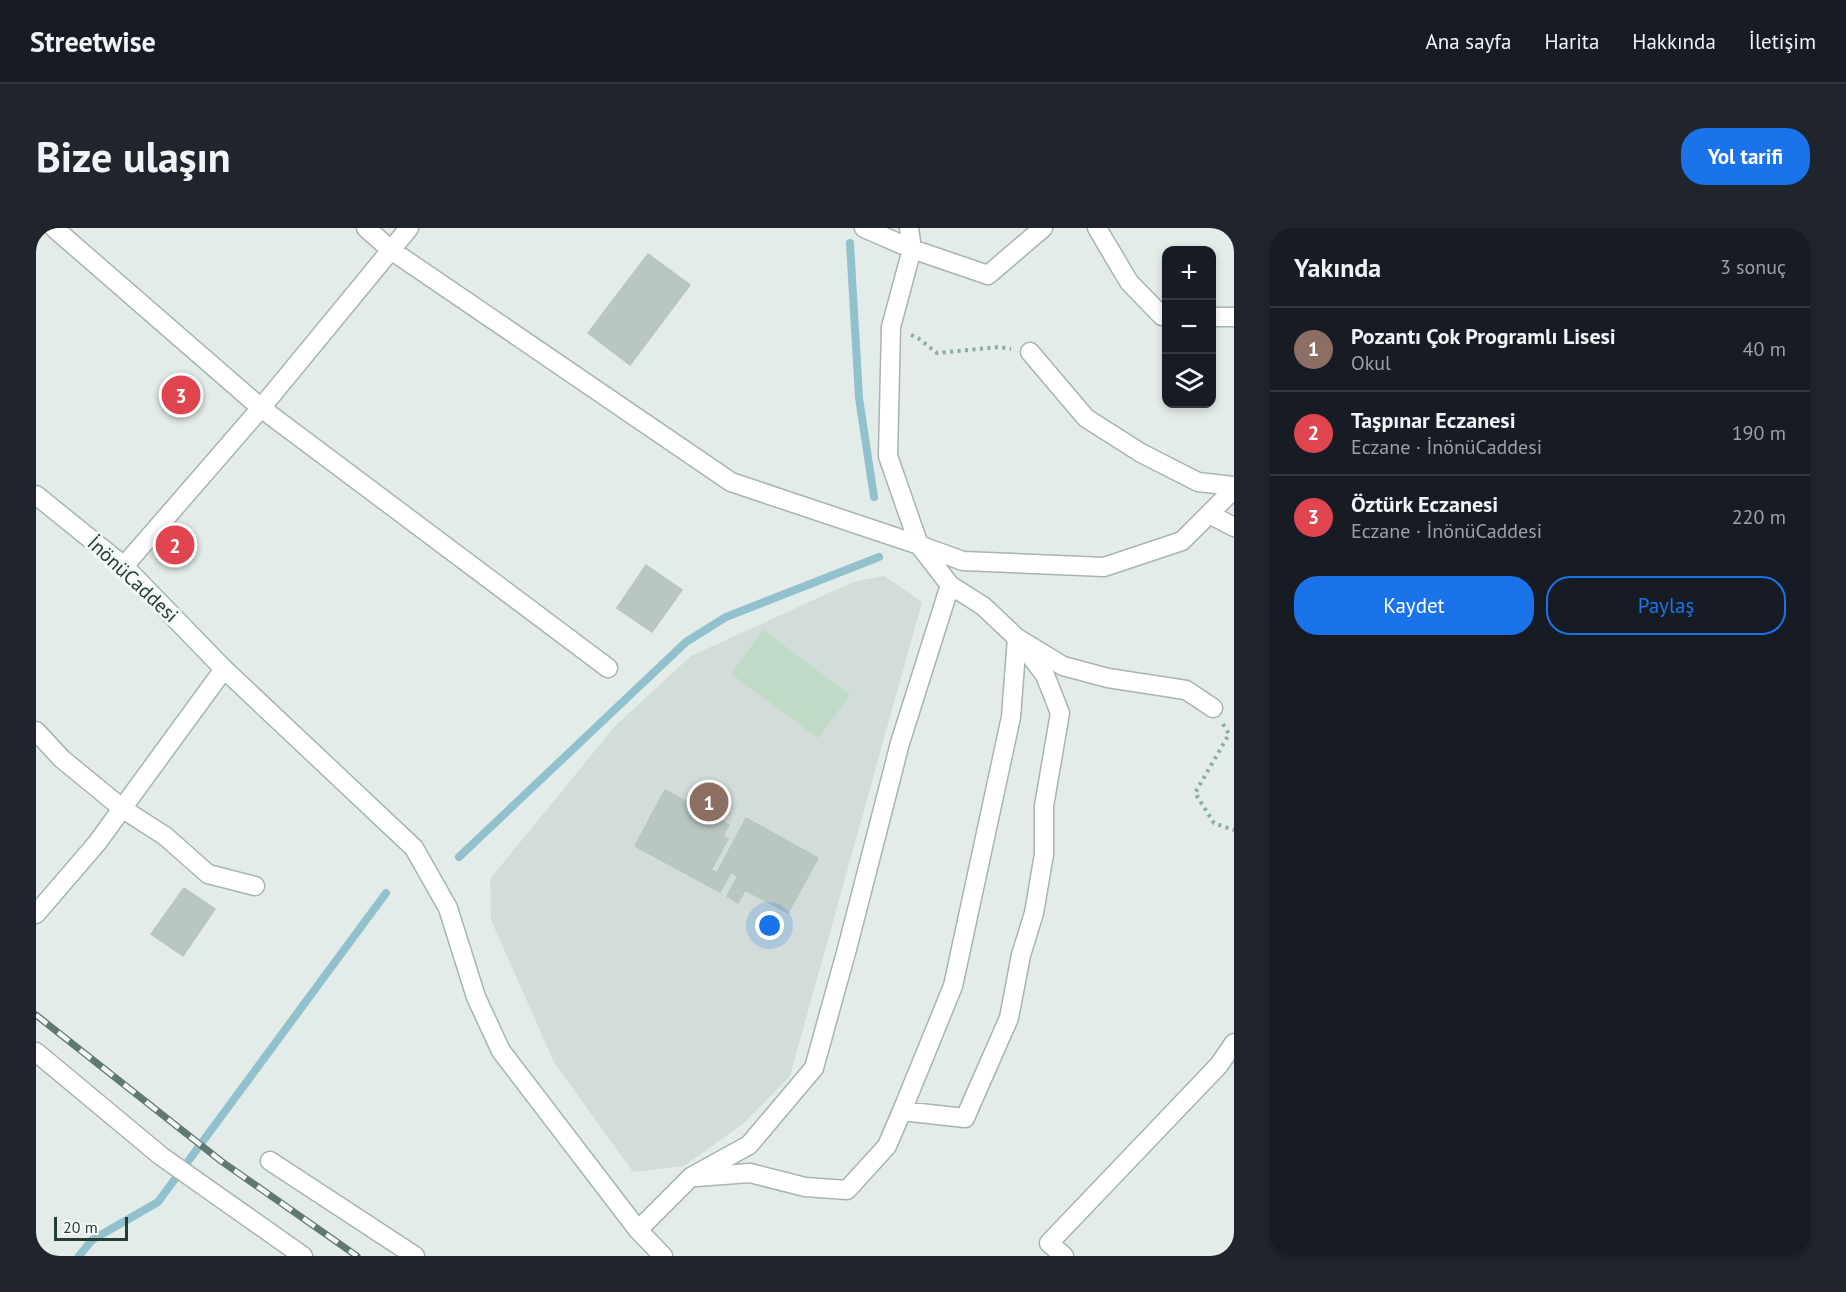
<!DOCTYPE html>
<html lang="tr">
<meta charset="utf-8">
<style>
:root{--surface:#171b24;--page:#20242c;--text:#f1f3f6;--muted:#9ea1a6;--line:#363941;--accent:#1a73e8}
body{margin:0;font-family:"PT Sans",sans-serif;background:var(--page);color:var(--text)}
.controls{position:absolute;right:18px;top:18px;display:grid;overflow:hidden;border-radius:12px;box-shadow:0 3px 9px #0003}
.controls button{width:54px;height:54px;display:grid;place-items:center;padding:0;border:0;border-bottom:2px solid var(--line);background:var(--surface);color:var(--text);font:30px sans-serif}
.scale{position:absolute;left:18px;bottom:15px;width:74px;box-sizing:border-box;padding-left:6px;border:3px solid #253c37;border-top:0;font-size:16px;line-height:21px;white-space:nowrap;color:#253c37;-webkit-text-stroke:4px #f4f9f7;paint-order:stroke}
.you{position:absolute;left:734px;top:698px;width:21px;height:21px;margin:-15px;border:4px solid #fff;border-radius:50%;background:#1a73e8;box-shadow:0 0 0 9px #1a73e833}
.badge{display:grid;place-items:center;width:39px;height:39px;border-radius:50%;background:var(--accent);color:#fff;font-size:20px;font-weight:700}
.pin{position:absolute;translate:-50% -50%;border:3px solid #fff;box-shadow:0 2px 6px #0006}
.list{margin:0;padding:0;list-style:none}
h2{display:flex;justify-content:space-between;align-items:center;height:78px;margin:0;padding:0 24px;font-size:26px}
h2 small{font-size:20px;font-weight:400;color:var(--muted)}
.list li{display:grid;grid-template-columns:39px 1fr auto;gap:18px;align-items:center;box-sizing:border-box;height:84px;padding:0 24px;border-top:2px solid var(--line)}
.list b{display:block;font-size:22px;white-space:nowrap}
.list p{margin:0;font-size:20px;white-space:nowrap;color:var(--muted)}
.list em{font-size:20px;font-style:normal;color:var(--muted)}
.actions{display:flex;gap:12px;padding:18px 24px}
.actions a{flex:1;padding:14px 0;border:2px solid var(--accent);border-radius:24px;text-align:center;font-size:21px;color:var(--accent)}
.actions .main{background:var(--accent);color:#fff}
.icon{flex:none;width:33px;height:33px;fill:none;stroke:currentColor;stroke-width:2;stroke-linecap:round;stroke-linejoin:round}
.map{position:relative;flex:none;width:1198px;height:1028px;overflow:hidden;border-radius:24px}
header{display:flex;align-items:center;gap:36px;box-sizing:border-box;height:84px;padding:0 30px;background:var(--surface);border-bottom:2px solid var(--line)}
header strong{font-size:28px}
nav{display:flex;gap:33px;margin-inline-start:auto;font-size:21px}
.intro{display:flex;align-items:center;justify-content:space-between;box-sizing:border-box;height:144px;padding:0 36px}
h1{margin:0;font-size:42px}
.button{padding:15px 27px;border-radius:24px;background:var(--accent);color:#fff;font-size:21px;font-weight:700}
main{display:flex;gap:36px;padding:0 36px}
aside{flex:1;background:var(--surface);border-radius:24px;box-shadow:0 3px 9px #0003}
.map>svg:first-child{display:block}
.built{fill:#d2dcd8}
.green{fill:#bfdbc7}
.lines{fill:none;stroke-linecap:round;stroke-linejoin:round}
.stream{stroke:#91c1cc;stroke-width:8}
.building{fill:#b9c7c2;stroke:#b7c5c0;stroke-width:1.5}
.minor-casing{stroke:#a7b4b0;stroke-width:21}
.secondary-casing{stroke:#a3b7b1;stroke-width:21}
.path{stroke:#87ada2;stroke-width:4;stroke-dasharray:3 4.5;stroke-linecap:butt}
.minor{stroke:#fff;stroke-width:18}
.secondary{stroke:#fff;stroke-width:18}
.rail-casing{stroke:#5f7872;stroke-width:7}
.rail{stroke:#f4f9f7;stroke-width:4.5;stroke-dasharray:14;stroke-linecap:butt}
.labels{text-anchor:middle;stroke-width:6;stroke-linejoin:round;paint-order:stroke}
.street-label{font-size:20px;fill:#253c37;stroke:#f4f9f7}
</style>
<header>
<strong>Streetwise</strong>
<nav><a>Ana sayfa</a><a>Harita</a><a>Hakkında</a><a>İletişim</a></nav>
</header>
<div class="intro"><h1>Bize ulaşın</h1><a class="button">Yol tarifi</a></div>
<main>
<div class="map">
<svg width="1198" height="1028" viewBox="0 0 1198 1028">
<rect width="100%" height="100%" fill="#e4ece9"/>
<path class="built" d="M848,348L886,374L754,848L708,895L648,938L597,944L518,834L455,692L454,651L580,497L655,428L817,354Z"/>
<path class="green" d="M727,402L814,467L782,510L695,446Z"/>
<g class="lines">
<path class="stream" d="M814,15L823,170L838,269
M423,629L650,414L690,389L843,329
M43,1028L56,1012L122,974L350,665"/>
</g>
<path class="building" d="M612,26L654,57L594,137L552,105Z
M610,337L646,362L616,404L581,380Z
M629,562L693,597L687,608L692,611L675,642L681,645L710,590L782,630L752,685L709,662L702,675L691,668L702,648L695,644L684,664L599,618Z
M148,660L179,681L147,728L115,706Z"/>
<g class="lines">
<defs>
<path id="minor" d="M18,0L225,180L572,440
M330,0L355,22L695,254L883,317L927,333L1068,339L1146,313L1198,261
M828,0L876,21L952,47L1007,0
M1061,0L1093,54L1126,88H1130
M1176,89H1198
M994,124L1050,190L1105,225L1162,254L1198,258
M1173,286L1198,299
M88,338L225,180L373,0
M914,357L947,378L981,410L1009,447L1024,485L1008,578V626L998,685L985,727L973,790L929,890L866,883L917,758L975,489L981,410L1027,438L1072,450L1150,462L1177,480
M0,503L26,531L87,581L129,608L172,646L219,658
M0,824L125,928L267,1028
M234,933L379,1028
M660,949L714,945L769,959L811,962L851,918L866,883
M602,1002L655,949L713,917L778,840L811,721L864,515L914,357L883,317L852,228L855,99L876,21L873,0
M1028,1028L1013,1015L1183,837L1198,815"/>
<path id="secondary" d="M0,267L88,338L188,441L378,620L412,680L440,769L465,823L602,1002L627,1028
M0,686L61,615L188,441"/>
</defs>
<use href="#minor" class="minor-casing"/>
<use href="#secondary" class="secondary-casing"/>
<path class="path" d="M875,107L882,110L901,125L963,119L975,121
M1187,496L1193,506L1159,565L1178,595L1198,602"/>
<use href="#minor" class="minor"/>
<use href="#secondary" class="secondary"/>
<defs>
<path id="rail" d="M0,787L185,933L321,1028"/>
</defs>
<use href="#rail" class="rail-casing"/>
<use href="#rail" class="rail"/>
</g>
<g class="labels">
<g class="street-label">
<text transform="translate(97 351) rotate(43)" y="7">İnönüCaddesi</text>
</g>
</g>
</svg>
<div class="controls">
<button>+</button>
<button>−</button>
<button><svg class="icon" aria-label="layers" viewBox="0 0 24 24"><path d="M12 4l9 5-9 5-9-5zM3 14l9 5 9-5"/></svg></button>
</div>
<div class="scale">20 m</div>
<div class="you"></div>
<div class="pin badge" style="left:673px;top:574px;background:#8d6e63">1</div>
<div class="pin badge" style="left:139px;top:317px;background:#e0444e">2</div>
<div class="pin badge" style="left:145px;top:167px;background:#e0444e">3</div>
</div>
<aside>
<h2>Yakında<small>3 sonuç</small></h2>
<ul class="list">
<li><span class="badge" style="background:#8d6e63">1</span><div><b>Pozantı Çok Programlı Lisesi</b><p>Okul</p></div><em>40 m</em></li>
<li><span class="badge" style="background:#e0444e">2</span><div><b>Taşpınar Eczanesi</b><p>Eczane · İnönüCaddesi</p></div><em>190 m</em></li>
<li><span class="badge" style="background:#e0444e">3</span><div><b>Öztürk Eczanesi</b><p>Eczane · İnönüCaddesi</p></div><em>220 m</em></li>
</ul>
<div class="actions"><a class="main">Kaydet</a><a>Paylaş</a></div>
</aside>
</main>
